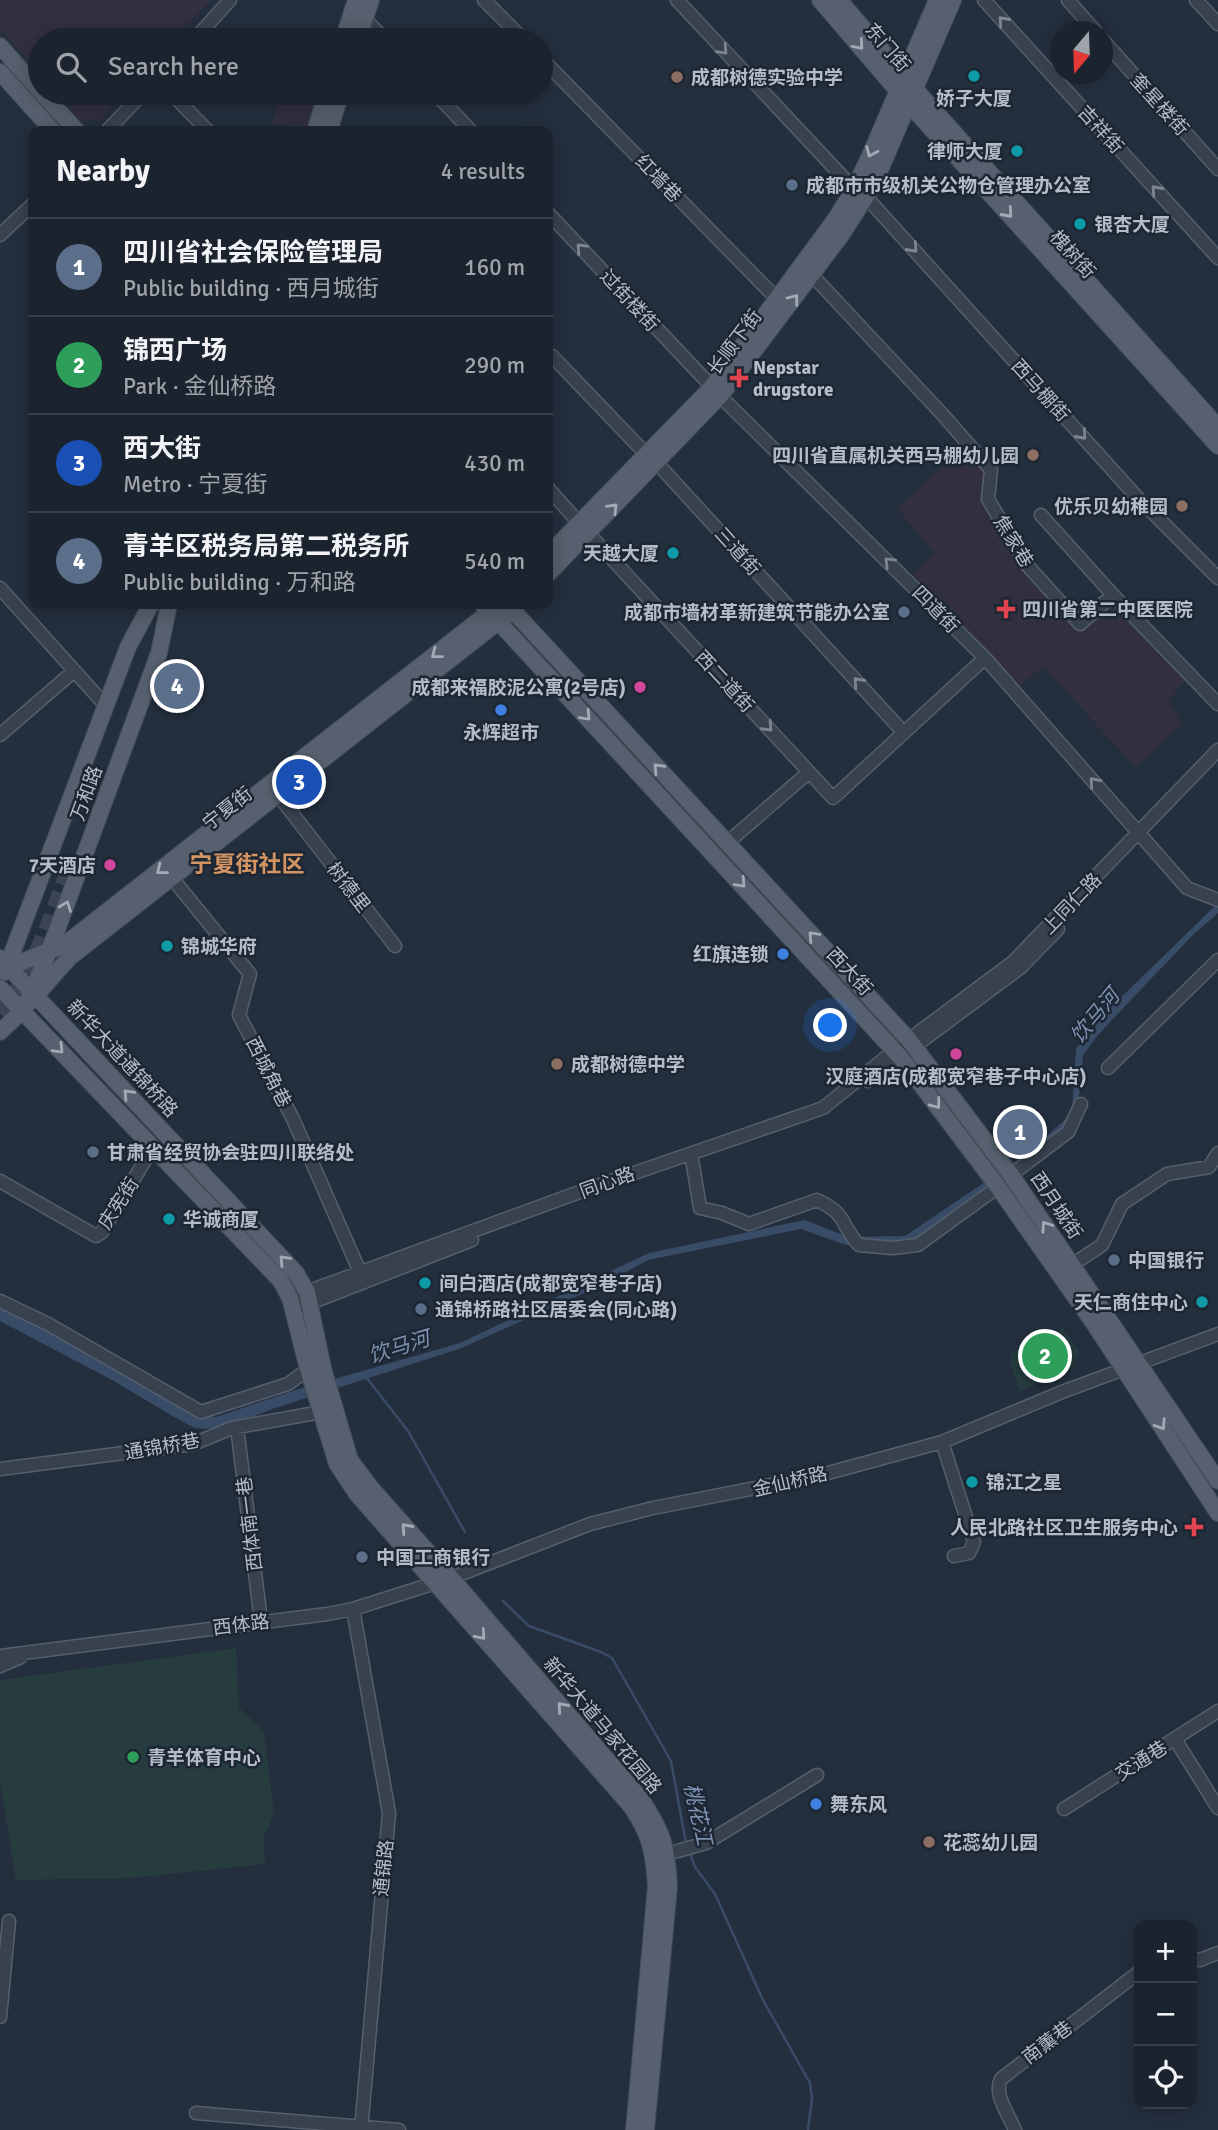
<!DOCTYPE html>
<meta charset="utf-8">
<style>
:root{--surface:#1b232e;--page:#242b36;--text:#f1f3f6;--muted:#a0a4aa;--line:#39404a;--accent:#8ab4f8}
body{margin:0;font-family:Signika,"Noto Sans SC",sans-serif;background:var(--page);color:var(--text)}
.controls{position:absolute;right:21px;bottom:21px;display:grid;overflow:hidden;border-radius:14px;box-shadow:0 4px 18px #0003}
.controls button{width:63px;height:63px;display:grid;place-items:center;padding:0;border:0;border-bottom:2px solid var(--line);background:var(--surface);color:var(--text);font:35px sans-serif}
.compass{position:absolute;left:1050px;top:21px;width:63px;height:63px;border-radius:50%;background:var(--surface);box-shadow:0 4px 18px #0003;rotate:199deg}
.you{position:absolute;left:831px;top:1026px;width:24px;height:24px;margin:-18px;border:5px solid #fff;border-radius:50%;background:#1a73e8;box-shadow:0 0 0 10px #1a73e833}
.badge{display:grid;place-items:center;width:46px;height:46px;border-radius:50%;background:var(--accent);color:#fff;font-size:23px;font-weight:700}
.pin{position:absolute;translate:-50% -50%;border:4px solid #fff;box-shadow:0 2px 7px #0006}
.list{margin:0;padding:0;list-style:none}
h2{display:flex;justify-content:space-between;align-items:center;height:91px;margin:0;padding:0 28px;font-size:30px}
h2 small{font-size:23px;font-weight:400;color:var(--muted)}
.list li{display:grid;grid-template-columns:46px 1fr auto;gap:21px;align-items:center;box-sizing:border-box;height:98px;padding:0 28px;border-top:2px solid var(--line)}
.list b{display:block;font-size:26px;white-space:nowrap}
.list p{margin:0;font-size:23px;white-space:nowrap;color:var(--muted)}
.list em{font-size:23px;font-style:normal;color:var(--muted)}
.icon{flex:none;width:38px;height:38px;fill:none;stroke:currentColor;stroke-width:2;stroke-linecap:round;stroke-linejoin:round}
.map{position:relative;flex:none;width:1218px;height:2130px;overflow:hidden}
.search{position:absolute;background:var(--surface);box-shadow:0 4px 18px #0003;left:28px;top:28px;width:525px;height:77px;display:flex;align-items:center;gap:18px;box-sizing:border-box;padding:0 24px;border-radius:38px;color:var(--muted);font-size:26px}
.panel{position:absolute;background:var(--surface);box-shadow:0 4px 18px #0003;left:28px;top:126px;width:525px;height:483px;border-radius:14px}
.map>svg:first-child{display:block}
.medical{fill:#32303f}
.green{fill:#263c3f}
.water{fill:#394c67}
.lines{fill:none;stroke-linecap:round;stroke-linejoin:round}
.stream{stroke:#394c67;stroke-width:2.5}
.major-tunnel{stroke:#3a4453;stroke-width:16;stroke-dasharray:16 8;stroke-linecap:butt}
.minor-casing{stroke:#565f6c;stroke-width:15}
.major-casing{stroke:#414a57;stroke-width:18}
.minor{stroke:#38414e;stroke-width:12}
.major{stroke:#56606e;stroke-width:16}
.oneway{stroke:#7c8592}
.oneway2{stroke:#a1aab7}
.culture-dot{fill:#0f9aa8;stroke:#1d2633;stroke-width:2.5}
.education-dot{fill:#8d6e63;stroke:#1d2633;stroke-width:2.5}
.service-dot{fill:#5c6f8a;stroke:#1d2633;stroke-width:2.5}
.health-dot{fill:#e0444e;stroke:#1d2633;stroke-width:2.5}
.hotel-dot{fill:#d1479c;stroke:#1d2633;stroke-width:2.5}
.shop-dot{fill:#3f7fe0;stroke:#1d2633;stroke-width:2.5}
.leisure-dot{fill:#2e9e5b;stroke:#1d2633;stroke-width:2.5}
.labels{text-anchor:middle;stroke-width:5;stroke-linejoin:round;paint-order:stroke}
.street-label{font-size:19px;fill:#b4bcc9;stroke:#1d2633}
.poi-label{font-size:19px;font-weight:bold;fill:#b4bcc9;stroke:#1d2633;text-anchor:start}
.water-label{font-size:21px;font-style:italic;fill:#7c92b1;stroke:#1d2633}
.quarter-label{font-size:23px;font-weight:bold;fill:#d59563;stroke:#1d2633}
</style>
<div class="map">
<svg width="1218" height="2130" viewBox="0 0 1218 2130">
<rect width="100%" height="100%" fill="#242f3e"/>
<path class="medical" d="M0,0H211L173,40H40V74L0,28Z
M56,93H125L100,120H80Z
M281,93H317L306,131L272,123Z
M968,443L991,470L989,499L1027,565L1080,624L1113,595L1185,681L1168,701L1183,724L1136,767L1043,667L1018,687L913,575L934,553L897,508Z"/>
<path class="green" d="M1063,1328L1079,1351L1073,1368L1020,1391L1010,1361L1013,1352Z
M236,1648L239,1708L264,1731L274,1815L264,1836L265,1864L132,1878L16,1880L0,1783V1680Z"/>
<path class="water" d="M1218,903V913L1194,934L1146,984L1098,1035L1083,1055L1079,1098L1076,1113L1069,1128L934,1230L911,1242L846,1245L801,1229L648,1260L600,1286L459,1349L275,1408L227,1426L206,1429L195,1428L181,1421L112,1380L0,1321V1304L186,1411L199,1416L216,1417L296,1390L460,1343L649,1253L805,1220L848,1237L905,1236L1025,1155L1067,1118L1072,1110L1076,1049L1102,1016Z"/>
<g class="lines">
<path class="stream" d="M366,1377L408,1431L465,1532
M503,1601L529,1626L601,1652L612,1658L671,1761L686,1843
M690,1853L695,1867L715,1894L763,2000L810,2083L812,2098L808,2130"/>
<path class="major-tunnel" d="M0,1014C36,969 51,916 71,863"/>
<defs>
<path id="minor" d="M484,0L524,40
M677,0L854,189
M984,0L1218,258
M1068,0L1096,32
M1196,0L1218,24
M365,19L385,40
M1102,39L1218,169
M194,40L230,0
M541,58L777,299
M171,93L208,131
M435,93L471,131
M107,131L143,93
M867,198L1136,496L1218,578
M548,213L712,387
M0,235L33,204
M812,275L943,415L991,470L988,499L1027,565L1080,624L1113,595L1218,704
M552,356L646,454
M720,396L985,658L1187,888L1218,900
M656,462L904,733
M548,488L579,523
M1041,515L1113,595
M588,533L833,798L985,658
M0,588L106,706
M0,735L74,671
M278,795L395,946
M727,843L809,772
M172,878L250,974L239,1015L293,1119L363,1279
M1108,1068L1218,960
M868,1081L1020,968L1058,929
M692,1159L700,1208L722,1213L749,1224L817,1200C849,1215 839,1224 859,1245L892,1248L918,1245L998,1187
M1011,1175L1068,1132L1081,1104
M0,1181L96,1236L102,1232L153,1147
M1072,1265L1102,1245L1122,1204L1167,1174L1209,1167L1218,1153
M290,1298L585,1190L823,1108L895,1050L1013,962L1218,750
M0,1301L48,1324L201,1412L288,1384L308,1369
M303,1306L472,1240
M237,1427L261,1621
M942,1442L974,1542L969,1553L954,1556
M0,1469L193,1444L232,1428L321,1412
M353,1609L389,1813L361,2130
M0,1656L327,1614L353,1609L451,1578L590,1524L653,1508L817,1476L942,1442L1062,1392L1218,1334
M0,1666L21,1657
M1175,1739L1218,1808
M1064,1809L1218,1711
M667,1854L706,1843L817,1775
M1192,1959L1200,1960L1218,1953
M0,2017L9,1921
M196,2113L399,2130
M1015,2130C1009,2115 993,2094 1001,2079L1139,1972"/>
<path id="major" d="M820,0L908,103L1218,446
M839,0L914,88L1218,427
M343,40L356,0
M358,40L371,0
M0,46L40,91
M0,72L53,131
M42,93L77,131
M315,131L327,93
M329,131L341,93
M548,555L712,387L837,217L854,189L868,160L937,0
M548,574L720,396L842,234L874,184L953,0
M482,604L901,1058L998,1187L1095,1325L1218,1513
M507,604L909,1040L1011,1175L1218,1481
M0,958L296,1273L307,1292L323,1368L350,1460L371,1488L451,1578L640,1798C663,1832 667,1846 669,1887L646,2130
M9,967L64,945L497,606
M5,972L128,647L151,604
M0,988L281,1281L290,1298L308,1369L337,1464L357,1494L631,1806C650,1834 654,1852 656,1886L634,2130
M30,1002L69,958L507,615
M0,1032L22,1011L32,993L54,938L159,653L169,604"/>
</defs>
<use href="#minor" class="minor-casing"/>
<use href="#major" class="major-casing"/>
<use href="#minor" class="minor"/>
<use href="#major" class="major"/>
</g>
<defs><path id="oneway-chevron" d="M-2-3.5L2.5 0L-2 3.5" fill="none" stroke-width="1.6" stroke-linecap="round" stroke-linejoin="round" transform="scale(1.75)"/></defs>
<g class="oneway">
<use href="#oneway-chevron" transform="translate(1003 21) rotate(-132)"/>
<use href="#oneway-chevron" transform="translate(723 50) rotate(47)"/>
<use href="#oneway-chevron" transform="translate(1156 190) rotate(-132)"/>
<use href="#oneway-chevron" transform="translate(581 248) rotate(-133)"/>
<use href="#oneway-chevron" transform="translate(913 248) rotate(48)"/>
<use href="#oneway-chevron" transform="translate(1082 435) rotate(48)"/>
<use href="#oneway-chevron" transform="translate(889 562) rotate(-135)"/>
<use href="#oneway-chevron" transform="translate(858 682) rotate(-132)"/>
<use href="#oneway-chevron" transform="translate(768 727) rotate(47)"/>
<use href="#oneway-chevron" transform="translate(1094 782) rotate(-131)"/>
</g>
<g class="oneway2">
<use href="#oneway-chevron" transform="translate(859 45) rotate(49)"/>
<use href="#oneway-chevron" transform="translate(871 152) rotate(113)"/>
<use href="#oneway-chevron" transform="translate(1008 213) rotate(48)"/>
<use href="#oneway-chevron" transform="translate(794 299) rotate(-53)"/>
<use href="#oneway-chevron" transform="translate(613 508) rotate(-46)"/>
<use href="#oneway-chevron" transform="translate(436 654) rotate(142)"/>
<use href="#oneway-chevron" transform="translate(586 716) rotate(47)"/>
<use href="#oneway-chevron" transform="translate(658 768) rotate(-133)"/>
<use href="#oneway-chevron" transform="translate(161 870) rotate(142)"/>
<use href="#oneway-chevron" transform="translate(741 883) rotate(47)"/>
<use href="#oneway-chevron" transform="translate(66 906) rotate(-69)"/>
<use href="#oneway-chevron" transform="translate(813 936) rotate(-133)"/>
<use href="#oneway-chevron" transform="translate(59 1049) rotate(46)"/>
<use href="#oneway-chevron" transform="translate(128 1094) rotate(-133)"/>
<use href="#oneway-chevron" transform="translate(936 1104) rotate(53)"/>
<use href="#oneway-chevron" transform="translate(1046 1226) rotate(-124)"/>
<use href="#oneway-chevron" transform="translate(284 1260) rotate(-133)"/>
<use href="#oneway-chevron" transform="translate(1161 1425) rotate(57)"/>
<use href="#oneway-chevron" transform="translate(406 1528) rotate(-132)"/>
<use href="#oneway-chevron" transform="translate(481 1635) rotate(49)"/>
<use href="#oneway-chevron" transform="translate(562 1707) rotate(-131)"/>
</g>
<g class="culture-dot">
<circle cx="974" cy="76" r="7"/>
<circle cx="1017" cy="151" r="7"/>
<circle cx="1080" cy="224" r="7"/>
<circle cx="673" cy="553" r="7"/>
<circle cx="167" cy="946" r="7"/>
<circle cx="169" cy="1219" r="7"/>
<circle cx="425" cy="1283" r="7"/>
<circle cx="1202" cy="1302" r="7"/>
<circle cx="972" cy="1482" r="7"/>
</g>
<g class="education-dot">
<circle cx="677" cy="77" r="7"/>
<circle cx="1033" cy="455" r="7"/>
<circle cx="1182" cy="506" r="7"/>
<circle cx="557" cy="1064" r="7"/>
<circle cx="929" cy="1842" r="7"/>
</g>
<g class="service-dot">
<circle cx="792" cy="185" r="7"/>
<circle cx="904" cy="612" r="7"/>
<circle cx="93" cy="1152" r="7"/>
<circle cx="1114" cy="1260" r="7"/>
<circle cx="421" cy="1309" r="7"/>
<circle cx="362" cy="1557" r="7"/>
</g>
<g class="health-dot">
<path d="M735.5 367.5h7v7h7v7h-7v7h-7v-7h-7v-7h7z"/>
<path d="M1002.5 598.5h7v7h7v7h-7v7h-7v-7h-7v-7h7z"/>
<path d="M1190.5 1516.5h7v7h7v7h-7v7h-7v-7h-7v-7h7z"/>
</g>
<g class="hotel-dot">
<circle cx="640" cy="687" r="7"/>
<circle cx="110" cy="865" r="7"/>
<circle cx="956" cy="1054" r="7"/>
</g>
<g class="shop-dot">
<circle cx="501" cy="710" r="7"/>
<circle cx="783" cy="954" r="7"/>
<circle cx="816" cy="1804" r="7"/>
</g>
<circle class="leisure-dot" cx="133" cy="1757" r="7"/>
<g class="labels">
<g class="street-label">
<text transform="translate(888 47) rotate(49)" y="7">东门街</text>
<text transform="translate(1160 104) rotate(48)" y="7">奎星楼街</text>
<text transform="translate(1101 129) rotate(48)" y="7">吉祥街</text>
<text transform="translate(659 178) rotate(46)" y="7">红墙巷</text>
<text transform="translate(1073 254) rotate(48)" y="7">槐树街</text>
<text transform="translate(630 300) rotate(47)" y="7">过街楼街</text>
<text transform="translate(734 342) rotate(-53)" y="7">长顺下街</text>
<text transform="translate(1041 390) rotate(48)" y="7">西马棚街</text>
<text transform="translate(1014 541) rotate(58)" y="7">焦家巷</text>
<text transform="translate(738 551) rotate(48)" y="7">三道街</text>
<text transform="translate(936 609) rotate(45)" y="7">四道街</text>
<text transform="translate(725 681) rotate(47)" y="7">西二道街</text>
<text transform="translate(86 793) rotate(-70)" y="7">万和路</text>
<text transform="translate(227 808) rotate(-38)" y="7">宁夏街</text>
<text transform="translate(349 887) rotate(52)" y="7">树德里</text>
<text transform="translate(1071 903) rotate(-46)" y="7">上同仁路</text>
<text transform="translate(850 971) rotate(47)" y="7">西大街</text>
<text transform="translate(123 1058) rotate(47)" y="7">新华大道通锦桥路</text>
<text transform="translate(269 1072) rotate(63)" y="7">西城角巷</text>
<text transform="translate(607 1182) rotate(-20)" y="7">同心路</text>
<text transform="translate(118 1203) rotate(-57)" y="7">庆宪街</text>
<text transform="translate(1057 1205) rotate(56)" y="7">西月城街</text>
<text transform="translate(162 1446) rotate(-10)" y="7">通锦桥巷</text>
<text transform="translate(790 1481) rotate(-13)" y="7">金仙桥路</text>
<text transform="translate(249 1524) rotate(-97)" y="7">西体南一巷</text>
<text transform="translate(241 1624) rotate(-7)" y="7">西体路</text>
<text transform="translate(603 1725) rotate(50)" y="7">新华大道马家花园路</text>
<text transform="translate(1141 1760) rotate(-32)" y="7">交通巷</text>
<text transform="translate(383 1868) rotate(-84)" y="7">通锦路</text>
<text transform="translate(1047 2042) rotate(-37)" y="7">南薰巷</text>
</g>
<g class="poi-label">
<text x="691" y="84">成都树德实验中学</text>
<text x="974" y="105" text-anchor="middle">娇子大厦</text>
<text x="1003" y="158" text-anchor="end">律师大厦</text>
<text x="806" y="192">成都市市级机关公物仓管理办公室</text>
<text x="1094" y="231">银杏大厦</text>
<text x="753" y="374">Nepstar<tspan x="753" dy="22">drugstore</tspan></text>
<text x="1019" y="462" text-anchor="end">四川省直属机关西马棚幼儿园</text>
<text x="1168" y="513" text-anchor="end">优乐贝幼稚园</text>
<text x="659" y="560" text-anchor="end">天越大厦</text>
<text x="1022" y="616">四川省第二中医医院</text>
<text x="890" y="619" text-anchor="end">成都市墙材革新建筑节能办公室</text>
<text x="626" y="694" text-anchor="end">成都来福胶泥公寓(2号店)</text>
<text x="501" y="739" text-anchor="middle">永辉超市</text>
<text x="96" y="872" text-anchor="end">7天酒店</text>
<text x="181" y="953">锦城华府</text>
<text x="769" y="961" text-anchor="end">红旗连锁</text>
<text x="571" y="1071">成都树德中学</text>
<text x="956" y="1083" text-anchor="middle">汉庭酒店(成都宽窄巷子中心店)</text>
<text x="107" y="1159">甘肃省经贸协会驻四川联络处</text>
<text x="183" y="1226">华诚商厦</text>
<text x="1128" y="1267">中国银行</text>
<text x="439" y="1290">间白酒店(成都宽窄巷子店)</text>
<text x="1188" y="1309" text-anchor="end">天仁商住中心</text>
<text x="435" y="1316">通锦桥路社区居委会(同心路)</text>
<text x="986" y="1489">锦江之星</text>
<text x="1178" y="1534" text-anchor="end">人民北路社区卫生服务中心</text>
<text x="376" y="1564">中国工商银行</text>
<text x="147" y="1764">青羊体育中心</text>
<text x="830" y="1811">舞东风</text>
<text x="943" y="1849">花蕊幼儿园</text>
</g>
<g class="water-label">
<text transform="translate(1095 1016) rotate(-50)" y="7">饮马河</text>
<text transform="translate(399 1347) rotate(-17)" y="7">饮马河</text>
<text transform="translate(698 1814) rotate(77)" y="7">桃花江</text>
</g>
<g class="quarter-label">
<text x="247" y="872">宁夏街社区</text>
</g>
</g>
</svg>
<div class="controls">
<button>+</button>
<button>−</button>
<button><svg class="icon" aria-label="locate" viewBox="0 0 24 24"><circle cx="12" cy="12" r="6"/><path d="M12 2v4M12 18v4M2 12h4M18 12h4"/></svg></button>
</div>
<svg class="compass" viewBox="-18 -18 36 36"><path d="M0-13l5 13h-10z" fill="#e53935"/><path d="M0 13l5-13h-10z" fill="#a0a4aa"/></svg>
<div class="you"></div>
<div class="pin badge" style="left:1020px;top:1132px;background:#5c6f8a">1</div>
<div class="pin badge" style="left:1045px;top:1356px;background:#2e9e5b">2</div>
<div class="pin badge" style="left:299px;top:782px;background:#1a4fb4">3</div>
<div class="pin badge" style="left:177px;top:686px;background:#5c6f8a">4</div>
<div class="search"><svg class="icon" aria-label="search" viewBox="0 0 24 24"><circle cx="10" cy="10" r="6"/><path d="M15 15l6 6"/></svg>Search here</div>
<section class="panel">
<h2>Nearby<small>4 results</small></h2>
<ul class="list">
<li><span class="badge" style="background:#5c6f8a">1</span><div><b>四川省社会保险管理局</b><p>Public building · 西月城街</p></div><em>160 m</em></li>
<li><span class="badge" style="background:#2e9e5b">2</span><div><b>锦西广场</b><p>Park · 金仙桥路</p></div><em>290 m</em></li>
<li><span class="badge" style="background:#1a4fb4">3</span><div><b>西大街</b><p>Metro · 宁夏街</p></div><em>430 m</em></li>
<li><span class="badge" style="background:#5c6f8a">4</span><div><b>青羊区税务局第二税务所</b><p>Public building · 万和路</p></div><em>540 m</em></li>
</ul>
</section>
</div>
